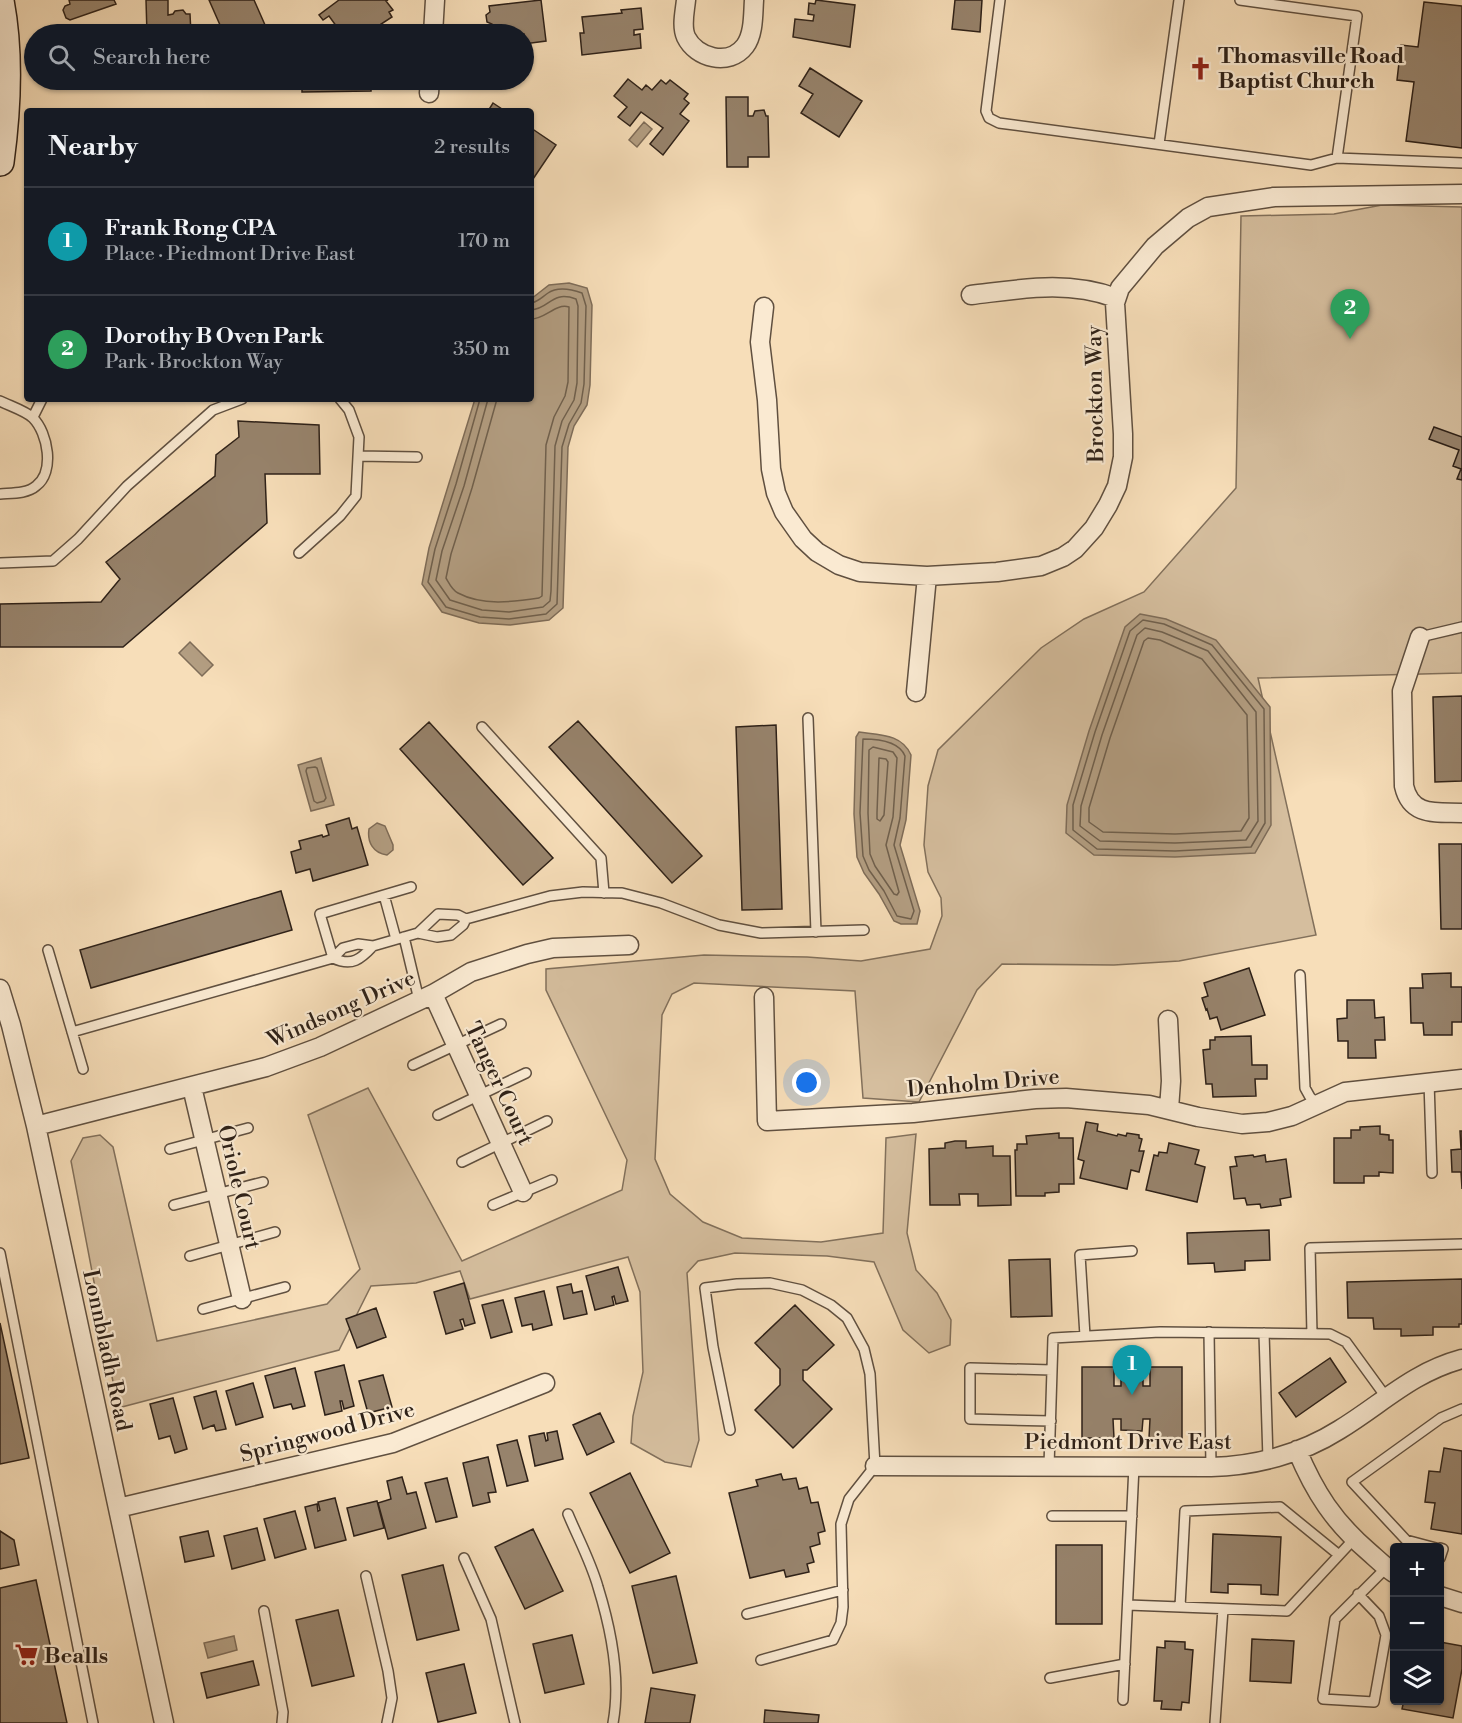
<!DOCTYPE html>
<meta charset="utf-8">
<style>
:root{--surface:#171b24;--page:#20242c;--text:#f1f3f6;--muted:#9ea1a6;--line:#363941;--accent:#c59692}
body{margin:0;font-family:"Libre Bodoni",serif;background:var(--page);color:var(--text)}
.controls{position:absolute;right:18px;bottom:18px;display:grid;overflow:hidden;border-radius:6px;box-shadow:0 2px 4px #0004}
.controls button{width:54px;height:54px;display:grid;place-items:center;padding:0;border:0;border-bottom:2px solid var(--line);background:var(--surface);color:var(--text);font:30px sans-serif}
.you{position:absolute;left:807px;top:1083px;width:21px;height:21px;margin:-15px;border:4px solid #fff;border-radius:50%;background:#1a73e8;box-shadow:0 0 0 9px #1a73e833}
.badge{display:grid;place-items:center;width:39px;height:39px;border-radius:50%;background:var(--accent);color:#fff;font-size:20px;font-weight:700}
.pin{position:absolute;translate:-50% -50px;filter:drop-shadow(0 2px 3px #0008)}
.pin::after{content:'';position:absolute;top:32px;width:21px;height:18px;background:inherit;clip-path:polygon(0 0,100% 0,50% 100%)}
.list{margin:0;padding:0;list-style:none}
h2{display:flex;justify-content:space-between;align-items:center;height:78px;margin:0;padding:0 24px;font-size:26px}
h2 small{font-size:20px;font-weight:400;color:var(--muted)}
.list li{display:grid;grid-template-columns:39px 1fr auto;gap:18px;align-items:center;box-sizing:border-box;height:108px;padding:0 24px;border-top:2px solid var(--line)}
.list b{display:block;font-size:22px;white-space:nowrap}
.list p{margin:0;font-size:20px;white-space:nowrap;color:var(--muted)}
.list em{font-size:20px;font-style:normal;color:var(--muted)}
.icon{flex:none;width:33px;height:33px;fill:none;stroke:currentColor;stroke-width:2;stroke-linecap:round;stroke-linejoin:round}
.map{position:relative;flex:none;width:1462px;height:1723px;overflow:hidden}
.search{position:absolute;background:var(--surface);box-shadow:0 2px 4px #0004;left:24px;top:24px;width:510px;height:66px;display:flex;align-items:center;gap:15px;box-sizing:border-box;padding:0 21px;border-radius:33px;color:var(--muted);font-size:22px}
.panel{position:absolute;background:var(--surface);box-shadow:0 2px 4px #0004;left:24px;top:108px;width:510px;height:294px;border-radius:6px}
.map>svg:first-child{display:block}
.green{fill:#d5be9e;stroke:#82705b;stroke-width:1.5}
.water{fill:#b39e82;stroke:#7e6c58;stroke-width:1.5}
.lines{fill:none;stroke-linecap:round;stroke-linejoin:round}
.shore{stroke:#70604d;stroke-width:1.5}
.building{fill:#97836c;stroke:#2e2118;stroke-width:1.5}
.lane-casing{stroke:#605040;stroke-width:12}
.street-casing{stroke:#605040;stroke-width:21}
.secondary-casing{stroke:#2e2118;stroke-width:30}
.lane{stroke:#faead2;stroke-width:9}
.street{stroke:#faead2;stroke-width:18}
.secondary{stroke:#faead2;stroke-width:27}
.labels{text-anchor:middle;stroke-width:4.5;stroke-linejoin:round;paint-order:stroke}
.poi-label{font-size:22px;font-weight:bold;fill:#2e2118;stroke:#faead2;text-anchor:start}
.street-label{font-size:22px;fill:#2e2118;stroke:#faead2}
</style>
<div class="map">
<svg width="1462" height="1723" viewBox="0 0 1462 1723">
<rect width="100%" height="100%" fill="#f7deb9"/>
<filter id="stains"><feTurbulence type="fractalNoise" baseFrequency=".00333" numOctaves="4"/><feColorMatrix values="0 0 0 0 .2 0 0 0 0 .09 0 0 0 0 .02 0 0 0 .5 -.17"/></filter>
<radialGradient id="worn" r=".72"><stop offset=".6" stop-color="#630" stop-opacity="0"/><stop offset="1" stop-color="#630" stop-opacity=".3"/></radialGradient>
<path class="green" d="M1382,205L1462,207V673L1258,678L1316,935L1179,961L1114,965L1002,964L977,990L919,1102L863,1098L855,991L694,983L672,994L662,1015L655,1159L670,1194L703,1222L742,1238L821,1242L883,1233L886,1138L916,1134L907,1233L916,1270L937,1293L951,1320L950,1345L929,1353L903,1330L874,1262L827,1256L735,1253L698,1261L687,1273L699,1440L691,1467L665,1462L631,1443L633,1416L643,1372L640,1292L628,1257L470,1299L460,1271L416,1283L371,1286L339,1350L118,1408L71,1161L83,1138L100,1135L113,1147L157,1341L327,1304L360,1269L308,1115L368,1088L462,1261L622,1190L627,1160L546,990V969L704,955L807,957L861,961L930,949L942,916L941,898L928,872L924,845L928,786L938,750L1041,648L1084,619L1144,592L1236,488L1241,216L1334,214Z"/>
<path class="water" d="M644,122L652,129L637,147L629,140Z
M569,283L587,288L592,305L590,385L587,405L574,426L568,447L563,608L549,620L510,625L479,623L442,612L422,584L429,548L475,399H531V299L549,285Z
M1140,614L1166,619L1216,640L1270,707L1271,825L1255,853L1175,857L1094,855L1066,833L1067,805L1089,731L1125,627Z
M190,642L213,665L202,676L179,653Z
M859,732C880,735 902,734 911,755L906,820L900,845L920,911L917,924H901L894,921L879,894L864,873L857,857L854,814L856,737Z
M321,758L334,805L311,811L298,765Z
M377,823L385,826L393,845V850L387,855C373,853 367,842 369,829Z
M234,1636L237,1650L208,1658L204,1643Z"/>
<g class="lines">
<path class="shore" d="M480,399L456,484L435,549L428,582L446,607L480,617L509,619L546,614L557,604L562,447L569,424L581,403L584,384L586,306L582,293C571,289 558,286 548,293C542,297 538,302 531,303
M488,399L464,486L442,551L436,580L450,600L482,610L509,612L543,607L550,601L551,591L555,446L562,421L574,400L577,383L578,306L576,299C551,290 550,309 531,310
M497,399L472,488L451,554L446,578C449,583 452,590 458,593C482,606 513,602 539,598L542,596L546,445L554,417L565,396L568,382L569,307C555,303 546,319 531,319
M1143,620L1164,624L1212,645L1264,709L1265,823L1251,847L1175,851L1097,849L1073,830V805L1095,732L1130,631Z
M1145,628L1162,632L1208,651L1256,712L1258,821L1246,840L1175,843L1100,841L1080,826L1081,806L1102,735L1137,635Z
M1148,638L1160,640L1202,659L1247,715L1249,818L1241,831L1175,834L1103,832L1089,822V808L1110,738L1144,641Z
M863,739C878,739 899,741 905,756L900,818L894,845L914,911L911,919L897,916L884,891L869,870L863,856L860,813Z
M873,747L893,752L897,758L893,817L886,845L899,892L897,895L894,894L875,866L870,854L868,813L869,750Z
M879,758L886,759L888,762L884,815L880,821L877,819V813Z
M315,767L317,768L326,798L324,801L317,803L314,801L306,771L307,768Z"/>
</g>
<path class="building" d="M69,0H114L116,4L70,20L66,18L63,10L65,6L70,4Z
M146,0H168V15L173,14L175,11L183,10L186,14H190L191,34H147Z
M209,0H254L269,34H224Z
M339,0H388L386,1L393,10L389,12L392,17L366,34H342L329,16L323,20L319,15Z
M541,0L546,41L524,44V34H471V31L493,28L492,24L487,22L486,15L490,12L489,6Z
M816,0L855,5L850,47L793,37L795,19L813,21L814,15L808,14L809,3L815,4Z
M955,0H982L980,32L952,29Z
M1424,2L1462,6V148L1406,141L1414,82L1397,80L1401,45L1418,47Z
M641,8L643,29L634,30V35L640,34L641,48L582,55L580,33H584L582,17L622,13L621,10Z
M810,68L862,101L839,137L801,113L813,94L799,86Z
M628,79L642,90L646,85L652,90L661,80L666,84L670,80L688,94L684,99L689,103L680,114L689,121L663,155L650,144L663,128L641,112L630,126L618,117L627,107L614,96Z
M302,80H371V91L302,92Z
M726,97H748V116H753L755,111L764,110L766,116H768L769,157H748V167H727Z
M493,103L505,111H488Z
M531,128L556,145L531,182Z
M238,421L319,425L320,474H265L267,523L123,647H0V604L101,602L120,579L106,562L215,476L216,455L239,437Z
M1434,427L1462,437V480L1457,479L1461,469L1453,466L1459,450L1429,439Z
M1462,696V781L1435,782L1433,697Z
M578,721L702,856L672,883L549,747Z
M429,722L553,858L523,885L400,749Z
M776,725L782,909L742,910L736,727Z
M349,818L352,829L357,827L368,865L313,881L310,869L296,873L291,852L301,849L299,841L322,835L323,837L329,835L326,825Z
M1439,844H1462V929H1441Z
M281,891L292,930L91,988L80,950Z
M1249,968L1265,1015L1221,1030L1217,1017L1210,1019L1207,1009L1206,1010L1202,998L1208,996L1204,983Z
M1451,973V987H1462V1022H1452V1035H1424L1423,1023H1411L1410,988H1423L1422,974Z
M1347,1000H1374L1375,1018L1384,1017L1385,1040H1375L1376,1058H1348V1041H1338L1337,1019L1347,1018Z
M1251,1036L1252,1065H1267V1079H1255L1256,1096L1213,1097L1212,1084H1206L1203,1050L1210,1049V1040H1215V1037Z
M1086,1122L1098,1124L1097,1131L1117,1136L1118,1134L1126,1136L1127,1133L1139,1135V1138L1142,1139L1139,1151H1144L1139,1172L1131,1170L1127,1189L1080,1178L1084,1161L1078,1159Z
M1380,1126V1134L1389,1135V1140H1393V1173L1379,1172V1176H1364V1183H1334V1138H1351V1130H1360V1127Z
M1460,1131H1462V1189L1461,1172H1452L1451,1150L1461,1149Z
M1059,1133V1138H1073L1074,1184H1059V1192L1045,1193V1196H1016L1015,1150H1017V1144H1027L1026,1136Z
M955,1141H966V1148L993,1146V1156H1010L1011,1205L978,1206V1194H959L960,1205H930L929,1149L945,1148V1143Z
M1169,1143L1199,1150L1195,1164L1205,1167L1197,1202L1146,1190L1154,1155L1158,1156L1159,1152L1167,1153Z
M1253,1155L1254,1157L1265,1155L1266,1162L1286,1159L1291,1197L1280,1199L1281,1205L1261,1208L1260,1204L1247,1205L1245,1198L1234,1199L1230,1167L1237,1166L1235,1157Z
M1269,1230L1270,1260L1245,1261V1270L1215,1272L1214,1263L1188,1264L1187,1233Z
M1050,1259L1052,1316L1011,1317L1009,1260Z
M618,1267L628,1301L616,1304L614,1296L612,1297L614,1305L595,1310L586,1276Z
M1462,1279V1324H1459V1327H1433V1335L1401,1336V1329H1374L1373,1318H1348L1347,1282Z
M464,1283L475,1323L465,1326L463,1319L460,1320L463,1329L446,1334L434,1292Z
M571,1284L573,1293L582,1291L587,1314L564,1319L557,1287Z
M544,1291L552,1325L533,1330L532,1324L522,1326L515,1298Z
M503,1300L512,1332L491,1338L482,1305Z
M795,1305L834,1345L807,1370H803V1380L832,1409L793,1448L755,1410L780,1385V1369L755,1343Z
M376,1308L386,1337L357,1348L346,1319Z
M0,1323L29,1458L0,1464Z
M1330,1358L1346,1382L1296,1417L1279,1393Z
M344,1365L354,1406L344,1409L342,1401H340L342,1411L325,1415L315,1372Z
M1082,1367H1114V1386H1121V1376H1143V1386H1150V1367H1182V1439L1149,1438L1150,1419H1143L1142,1431L1121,1430V1419H1113L1114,1438H1082Z
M295,1368L305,1406L293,1409L291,1404L274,1408L265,1376Z
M383,1375L392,1407L368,1413L359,1381Z
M253,1383L263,1417L236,1425L226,1391Z
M216,1391L226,1429L216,1431L214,1425L203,1429L194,1397Z
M173,1398L187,1449L175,1453L170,1436L159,1439L150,1404Z
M600,1413L614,1442L587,1455L573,1425Z
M557,1431L563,1459L535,1466L529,1436L544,1433L546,1441L548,1440L547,1433Z
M517,1440L528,1481L507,1486L497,1445Z
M1444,1448L1462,1451V1534L1431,1529L1435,1503L1425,1502L1429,1471L1440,1472Z
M488,1457L496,1492L488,1493L490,1502L473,1506L463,1463Z
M630,1473L670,1553L630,1573L590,1493Z
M781,1474L783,1480L796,1478L799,1489L807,1487L811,1503L818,1502L825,1531L818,1533L820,1544L810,1547L814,1562L807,1564L809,1572L786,1577L784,1570L750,1578L729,1493L758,1486L756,1480Z
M402,1477L407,1494L416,1492L426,1528L388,1539L378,1503L391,1499L387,1481Z
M447,1478L457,1517L436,1522L425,1483Z
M335,1498L346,1540L315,1548L305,1507L317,1504L318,1511L320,1510L318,1502Z
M377,1501L384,1528L354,1536L347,1508Z
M295,1511L306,1549L275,1558L264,1519Z
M257,1528L265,1560L232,1569L224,1536Z
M533,1529L563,1591L525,1609L495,1547Z
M0,1531L14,1540L19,1565L0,1569Z
M208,1531L214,1556L185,1562L180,1537Z
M1213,1534L1281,1537L1278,1595L1261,1594V1585L1228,1584V1593L1211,1592Z
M1056,1545H1102V1624H1056Z
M443,1565L459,1630L417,1640L402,1575Z
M676,1576L697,1663L653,1673L632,1586Z
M36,1580L67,1723H0V1588Z
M338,1610L354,1676L312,1686L296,1620Z
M572,1635L584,1684L545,1693L533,1644Z
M1252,1639L1294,1641L1291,1683L1250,1681Z
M1165,1641L1185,1642V1649L1193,1650L1189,1703L1182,1702L1181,1710L1161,1709L1162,1701H1154L1157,1647L1165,1648Z
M1440,1642L1462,1646V1669L1453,1718L1402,1709L1404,1700H1440Z
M253,1661L259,1685L207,1698L201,1673Z
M464,1664L476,1713L438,1722L426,1673Z
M651,1688L695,1695L690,1723H645Z
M765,1710L819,1715L818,1723H764Z"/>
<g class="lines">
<defs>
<path id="lane" d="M1000,0L986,111L989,118L999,123L1311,165L1337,158L1462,163
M1240,0L1357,16L1337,158
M1159,144L1179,0
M0,401C10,406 26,411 33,418C48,433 55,472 36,486C27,494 11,493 0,494
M33,417L42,399
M358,456L417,457
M299,553L340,516L356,496L359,437L349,410L340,399
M0,563L53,561L78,539L127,486L213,410L242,399
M1420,637L1462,627
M808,718L816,932
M482,727L601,858L604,893
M384,895L396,939
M418,933L438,914L458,915L466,919
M404,937L419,1000
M373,946C361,959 352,967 333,958L320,914L411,887
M48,950L83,1069
M1300,975L1305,1088L1310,1097L1317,1104
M72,1032L333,958L343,948L358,944L373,946L418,933L437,937L451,935L463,925L466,919L550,896L583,892L622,893L661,903L719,925L761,933L864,930
M413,1065L501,1024
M1429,1082L1432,1173
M438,1115L526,1073
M170,1149L248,1128
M462,1162L547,1121
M174,1205L263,1182
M493,1205L552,1180
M0,1253L93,1723
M190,1256L275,1232
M203,1309L285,1287
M1209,1332L1211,1467
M1264,1333L1268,1459
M1312,1334L1310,1248L1462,1244
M1085,1336L1080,1255L1132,1251
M1051,1421L970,1419V1368L1052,1370
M730,1430L713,1347L705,1288L737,1284L770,1283L802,1290L831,1305L847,1318L864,1349L870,1374L875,1466L849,1499L841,1524L843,1607L841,1623L833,1640L761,1660
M1049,1466L1053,1338L1160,1332L1330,1334L1346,1342L1386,1397
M568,1514C578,1538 591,1562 598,1587C611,1629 621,1679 613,1723
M1052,1516H1132
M1436,1548L1406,1540L1352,1482L1441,1418L1462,1409
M1440,1548L1443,1549L1440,1558
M464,1558L491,1619L515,1723
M366,1576L388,1671L392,1698L387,1723
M1358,1594L1379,1616L1386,1635L1374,1702L1323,1699L1335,1619L1387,1567
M1128,1605L1287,1611L1354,1539
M1180,1607L1185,1511L1280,1507L1339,1555
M264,1611L283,1712L282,1723
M747,1614L843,1590
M1050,1678L1125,1664
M1123,1700L1134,1466
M1215,1723L1223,1609"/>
<path id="street" d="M686,0C685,11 681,26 686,37C696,58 729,67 745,46C754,34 753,14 754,0
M433,34L435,0
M429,93L430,80
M971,295C1022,289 1066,280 1116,298
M764,307L760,342L767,400L771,469L776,493L784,512L803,539L817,552L839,565L860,572L927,576L997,572L1041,566L1063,557L1075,549L1094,528L1108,505L1117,486L1123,457V434L1115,303L1120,288L1155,246L1188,218L1208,207L1274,197L1462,194
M1420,637L1402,691L1404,786C1411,817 1436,812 1462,813
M916,692L927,576
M0,989L11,1025L36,1126L164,1723
M433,994L523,1192
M764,997L767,1121L913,1113L1035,1099L1066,1098L1149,1105L1198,1117L1242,1124L1268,1122L1292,1116L1345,1092L1462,1079
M1168,1020L1171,1081L1169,1109
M192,1087L242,1299
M36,1126L266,1067L320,1047L433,994L471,972L527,954L553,948L629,945
M1297,1450C1315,1493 1334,1522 1369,1552C1377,1559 1385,1567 1394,1573
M875,1466L1211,1467C1255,1466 1301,1454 1339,1430C1382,1404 1411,1373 1462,1359
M118,1508L393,1443L545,1383
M1440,1596L1462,1603"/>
<path id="secondary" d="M0,1C10,53 7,110 0,162"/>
</defs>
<use href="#lane" class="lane-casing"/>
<use href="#street" class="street-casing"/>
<use href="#secondary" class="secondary-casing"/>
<use href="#lane" class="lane"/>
<use href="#street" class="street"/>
<use href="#secondary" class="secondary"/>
</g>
<defs>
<symbol id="church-bare" viewBox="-9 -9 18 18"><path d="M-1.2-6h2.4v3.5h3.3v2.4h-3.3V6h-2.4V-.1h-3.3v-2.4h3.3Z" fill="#8f2418" stroke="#faead2" stroke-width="2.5" paint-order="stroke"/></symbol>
<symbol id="supermarket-bare" viewBox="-9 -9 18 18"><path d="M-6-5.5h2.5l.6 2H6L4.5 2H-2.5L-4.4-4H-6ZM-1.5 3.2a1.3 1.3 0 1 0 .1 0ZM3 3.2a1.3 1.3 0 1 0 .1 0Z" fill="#8f2418" stroke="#faead2" stroke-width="2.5" paint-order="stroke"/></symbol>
</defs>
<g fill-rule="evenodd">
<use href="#church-bare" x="1184" y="52" width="33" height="33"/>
<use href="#supermarket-bare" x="10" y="1638" width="33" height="33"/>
</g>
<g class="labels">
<g class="poi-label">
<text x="1218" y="63">Thomasville Road<tspan x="1218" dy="25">Baptist Church</tspan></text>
<text x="44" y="1663">Bealls</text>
</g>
<g class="street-label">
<text transform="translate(1094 394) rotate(-91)" y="8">Brockton Way</text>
<text transform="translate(341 1008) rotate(-24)" y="8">Windsong Drive</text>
<text transform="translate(983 1082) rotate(-5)" y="8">Denholm Drive</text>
<text transform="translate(500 1083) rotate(65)" y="8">Tanger Court</text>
<text transform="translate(240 1187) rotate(77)" y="8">Oriole Court</text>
<text transform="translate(108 1350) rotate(78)" y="8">Lonnbladh Road</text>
<text transform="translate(327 1431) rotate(-15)" y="8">Springwood Drive</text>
<text x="1128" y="1449">Piedmont Drive East</text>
</g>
</g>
<rect width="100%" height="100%" filter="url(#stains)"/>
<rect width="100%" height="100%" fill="url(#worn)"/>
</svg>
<div class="controls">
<button>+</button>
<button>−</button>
<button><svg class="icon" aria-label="layers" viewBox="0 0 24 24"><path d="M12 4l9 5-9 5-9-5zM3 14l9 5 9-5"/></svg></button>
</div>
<div class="you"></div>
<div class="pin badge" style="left:1132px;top:1395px;background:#0f9aa8">1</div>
<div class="pin badge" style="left:1350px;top:339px;background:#2e9e5b">2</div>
<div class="search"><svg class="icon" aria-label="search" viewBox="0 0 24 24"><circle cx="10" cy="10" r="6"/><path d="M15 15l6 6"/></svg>Search here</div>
<section class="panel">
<h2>Nearby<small>2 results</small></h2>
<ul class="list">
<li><span class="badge" style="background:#0f9aa8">1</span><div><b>Frank Rong CPA</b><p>Place · Piedmont Drive East</p></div><em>170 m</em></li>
<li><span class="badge" style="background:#2e9e5b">2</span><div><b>Dorothy B Oven Park</b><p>Park · Brockton Way</p></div><em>350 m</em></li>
</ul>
</section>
</div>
